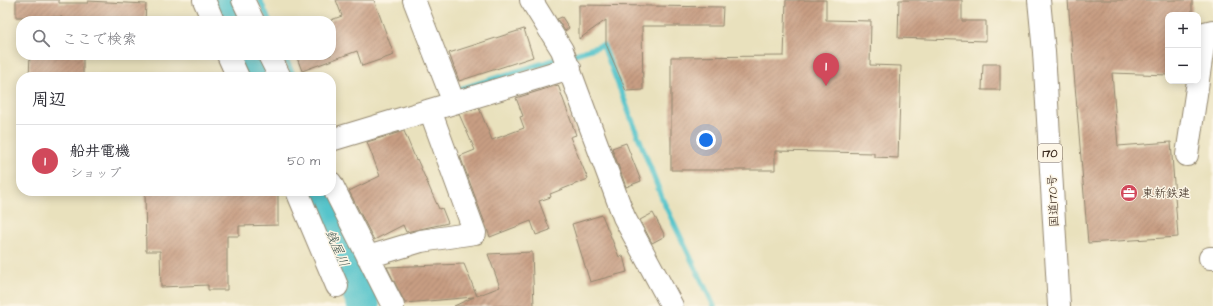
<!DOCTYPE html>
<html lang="ja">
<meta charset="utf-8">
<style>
:root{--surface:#fff;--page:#f2f2f3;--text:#2b2b33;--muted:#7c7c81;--line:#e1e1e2;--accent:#d1495b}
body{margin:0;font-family:"Architects Daughter","Klee One",sans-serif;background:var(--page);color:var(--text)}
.controls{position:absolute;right:12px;top:12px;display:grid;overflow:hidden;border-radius:8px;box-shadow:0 2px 10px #0003}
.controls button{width:36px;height:36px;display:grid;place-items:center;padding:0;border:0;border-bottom:1px solid var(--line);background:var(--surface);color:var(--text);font:20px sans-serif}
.you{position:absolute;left:706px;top:140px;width:14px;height:14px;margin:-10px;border:3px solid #fff;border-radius:50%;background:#1a73e8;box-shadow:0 0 0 6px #1a73e833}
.badge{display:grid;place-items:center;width:26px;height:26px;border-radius:50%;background:var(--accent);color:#fff;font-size:13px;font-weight:700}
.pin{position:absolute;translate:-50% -33px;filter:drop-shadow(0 1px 2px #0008)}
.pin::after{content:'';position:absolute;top:21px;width:14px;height:12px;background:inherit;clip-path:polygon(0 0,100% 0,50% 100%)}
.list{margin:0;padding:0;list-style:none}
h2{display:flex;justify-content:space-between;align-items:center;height:52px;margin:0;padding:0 16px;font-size:17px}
h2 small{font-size:13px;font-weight:400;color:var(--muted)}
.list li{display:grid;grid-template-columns:26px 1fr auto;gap:12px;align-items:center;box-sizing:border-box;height:72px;padding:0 16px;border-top:1px solid var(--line)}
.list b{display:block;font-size:15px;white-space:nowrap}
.list p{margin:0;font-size:13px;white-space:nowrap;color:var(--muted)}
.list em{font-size:13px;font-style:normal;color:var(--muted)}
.icon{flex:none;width:22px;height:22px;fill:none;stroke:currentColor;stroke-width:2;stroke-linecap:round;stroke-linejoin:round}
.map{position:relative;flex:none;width:1213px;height:306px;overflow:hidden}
.search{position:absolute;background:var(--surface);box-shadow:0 2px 10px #0003;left:16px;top:16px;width:320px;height:44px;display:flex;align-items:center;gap:10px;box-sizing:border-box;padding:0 14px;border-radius:16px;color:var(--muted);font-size:15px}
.panel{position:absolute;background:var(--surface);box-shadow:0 2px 10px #0003;left:16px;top:72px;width:320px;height:124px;border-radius:16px}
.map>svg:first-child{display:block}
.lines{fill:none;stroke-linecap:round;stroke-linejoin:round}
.stream{stroke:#56c4cb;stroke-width:5.5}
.river{stroke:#56c4cb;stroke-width:32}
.building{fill:url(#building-hatch)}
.minor-casing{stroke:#92866e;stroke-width:24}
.highway-casing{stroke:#92866e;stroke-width:24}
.minor{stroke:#fff;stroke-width:22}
.highway{stroke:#fff;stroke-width:22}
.labels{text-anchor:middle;stroke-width:3;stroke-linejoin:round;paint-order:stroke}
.shield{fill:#fcf5e5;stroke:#75675a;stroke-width:1}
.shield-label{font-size:11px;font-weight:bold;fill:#3b2a1e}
.poi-label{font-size:12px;fill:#3b2a1e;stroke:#fcf5e5;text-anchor:start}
.street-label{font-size:12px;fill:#3b2a1e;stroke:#fcf5e5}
.water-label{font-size:13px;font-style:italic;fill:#435852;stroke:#fcf5e5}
</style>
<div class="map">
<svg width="1213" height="306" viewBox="0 0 1213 306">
<defs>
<pattern id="building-hatch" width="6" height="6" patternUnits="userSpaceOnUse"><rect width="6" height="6" fill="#c89e83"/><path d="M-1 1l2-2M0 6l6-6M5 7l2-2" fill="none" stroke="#a4816b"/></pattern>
</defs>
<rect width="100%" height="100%" fill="#fcf5e5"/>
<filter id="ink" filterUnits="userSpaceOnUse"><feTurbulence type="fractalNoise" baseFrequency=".025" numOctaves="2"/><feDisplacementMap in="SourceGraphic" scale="8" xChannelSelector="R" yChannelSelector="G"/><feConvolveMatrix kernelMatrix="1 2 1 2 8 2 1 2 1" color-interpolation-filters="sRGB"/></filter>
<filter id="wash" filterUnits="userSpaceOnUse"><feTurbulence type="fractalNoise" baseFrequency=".012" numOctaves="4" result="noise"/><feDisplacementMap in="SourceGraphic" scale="16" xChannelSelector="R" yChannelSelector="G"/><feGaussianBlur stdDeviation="0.9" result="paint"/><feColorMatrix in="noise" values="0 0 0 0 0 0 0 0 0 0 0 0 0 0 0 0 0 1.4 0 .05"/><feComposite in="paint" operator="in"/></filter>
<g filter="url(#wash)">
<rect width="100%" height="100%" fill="#e9e1bd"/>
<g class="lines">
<path class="stream" d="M260,0L269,21
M284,55L294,77
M569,56L603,45L664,203L714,306
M454,91L561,58"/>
<path class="river" d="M219,0L229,21
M247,55L255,77
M313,191L364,306"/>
</g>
<g id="blocks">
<path class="building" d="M16,0H59V3H88V1L146,4L145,21H62V17H16Z
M336,0H374L394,55L362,66L357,51L302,71L296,55H331V20L342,16Z
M786,0H826V20L871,21L870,65L901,66L898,158L874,157V153L775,151V170H671V57L784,56Z
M899,0H962V21H986V41L898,38Z
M1068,0H1192V15H1168V75L1112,73L1118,146L1171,142L1178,237L1088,243Z
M579,5L723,7L722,26H642L643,90L626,91L606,44V20L579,39Z
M562,17L569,28L565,31L557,19Z
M524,29L533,57L459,81L449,53Z
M30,55H83V77H29Z
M983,64H1000V90H982Z
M558,85L576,135L570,137L588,179L550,194L551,197L539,201L550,230L536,235L531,221L490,237L460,156L475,150L459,114L479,108L492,140L524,128L520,117L523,116L516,98Z
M404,131L416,160L417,159L430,189L439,209L442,208L448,223L406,232L403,225L374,240L349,191L380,176L367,142Z
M626,143L641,181L626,187L612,148Z
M145,191H278V225L239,226V236H227V290H208V285L161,287L160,251H146Z
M653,213L665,236L652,243L640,220Z
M602,215L619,257L623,256L627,272L590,282L572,224Z
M532,252L534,306H454L474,297L405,303L387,267L464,264L477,296L500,287L488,254Z"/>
</g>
</g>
<g filter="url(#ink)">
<use href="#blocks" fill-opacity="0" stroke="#92866e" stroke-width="1"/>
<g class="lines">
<defs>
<path id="minor" d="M204,0L213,21
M243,0L253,21
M414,0L454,103
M531,0L562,50L624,217L672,306
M228,55L238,77
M269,55L280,77
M1198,80L1205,33L1213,31
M331,140L570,68
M1187,155L1198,81
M331,183L393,306
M297,191L337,286
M368,257L421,241L475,233L430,110
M1210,258H1213"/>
<path id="highway" d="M1039,0L1044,52L1059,306"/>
</defs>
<use href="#minor" class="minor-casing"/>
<use href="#highway" class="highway-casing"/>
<use href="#minor" class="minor"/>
<use href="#highway" class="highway"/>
</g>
</g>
<defs>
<symbol id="office-disc" viewBox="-11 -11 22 22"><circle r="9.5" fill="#d1495b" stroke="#fcf5e5"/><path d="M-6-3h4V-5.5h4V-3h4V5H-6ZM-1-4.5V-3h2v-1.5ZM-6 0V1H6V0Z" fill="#fff"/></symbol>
</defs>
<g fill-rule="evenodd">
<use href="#office-disc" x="1119" y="183" width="20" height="20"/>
</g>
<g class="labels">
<rect class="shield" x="1038" y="144" width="24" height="18" rx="3"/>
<g class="shield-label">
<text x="1050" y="157">170</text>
</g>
<g class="poi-label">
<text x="1142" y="197">東新鉄建</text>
</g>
<g class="street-label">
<text transform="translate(1053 201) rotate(-93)" y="4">国道170号</text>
</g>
<g class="water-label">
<text transform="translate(338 248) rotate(66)" y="5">銭屋川</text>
</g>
</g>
</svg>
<div class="controls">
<button>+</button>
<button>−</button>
</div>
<div class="you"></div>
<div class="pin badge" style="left:826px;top:86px">1</div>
<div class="search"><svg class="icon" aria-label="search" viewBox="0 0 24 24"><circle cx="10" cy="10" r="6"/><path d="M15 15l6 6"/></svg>ここで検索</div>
<section class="panel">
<h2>周辺<small></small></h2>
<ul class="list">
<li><span class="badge">1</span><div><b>船井電機</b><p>ショップ</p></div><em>50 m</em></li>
</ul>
</section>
</div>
